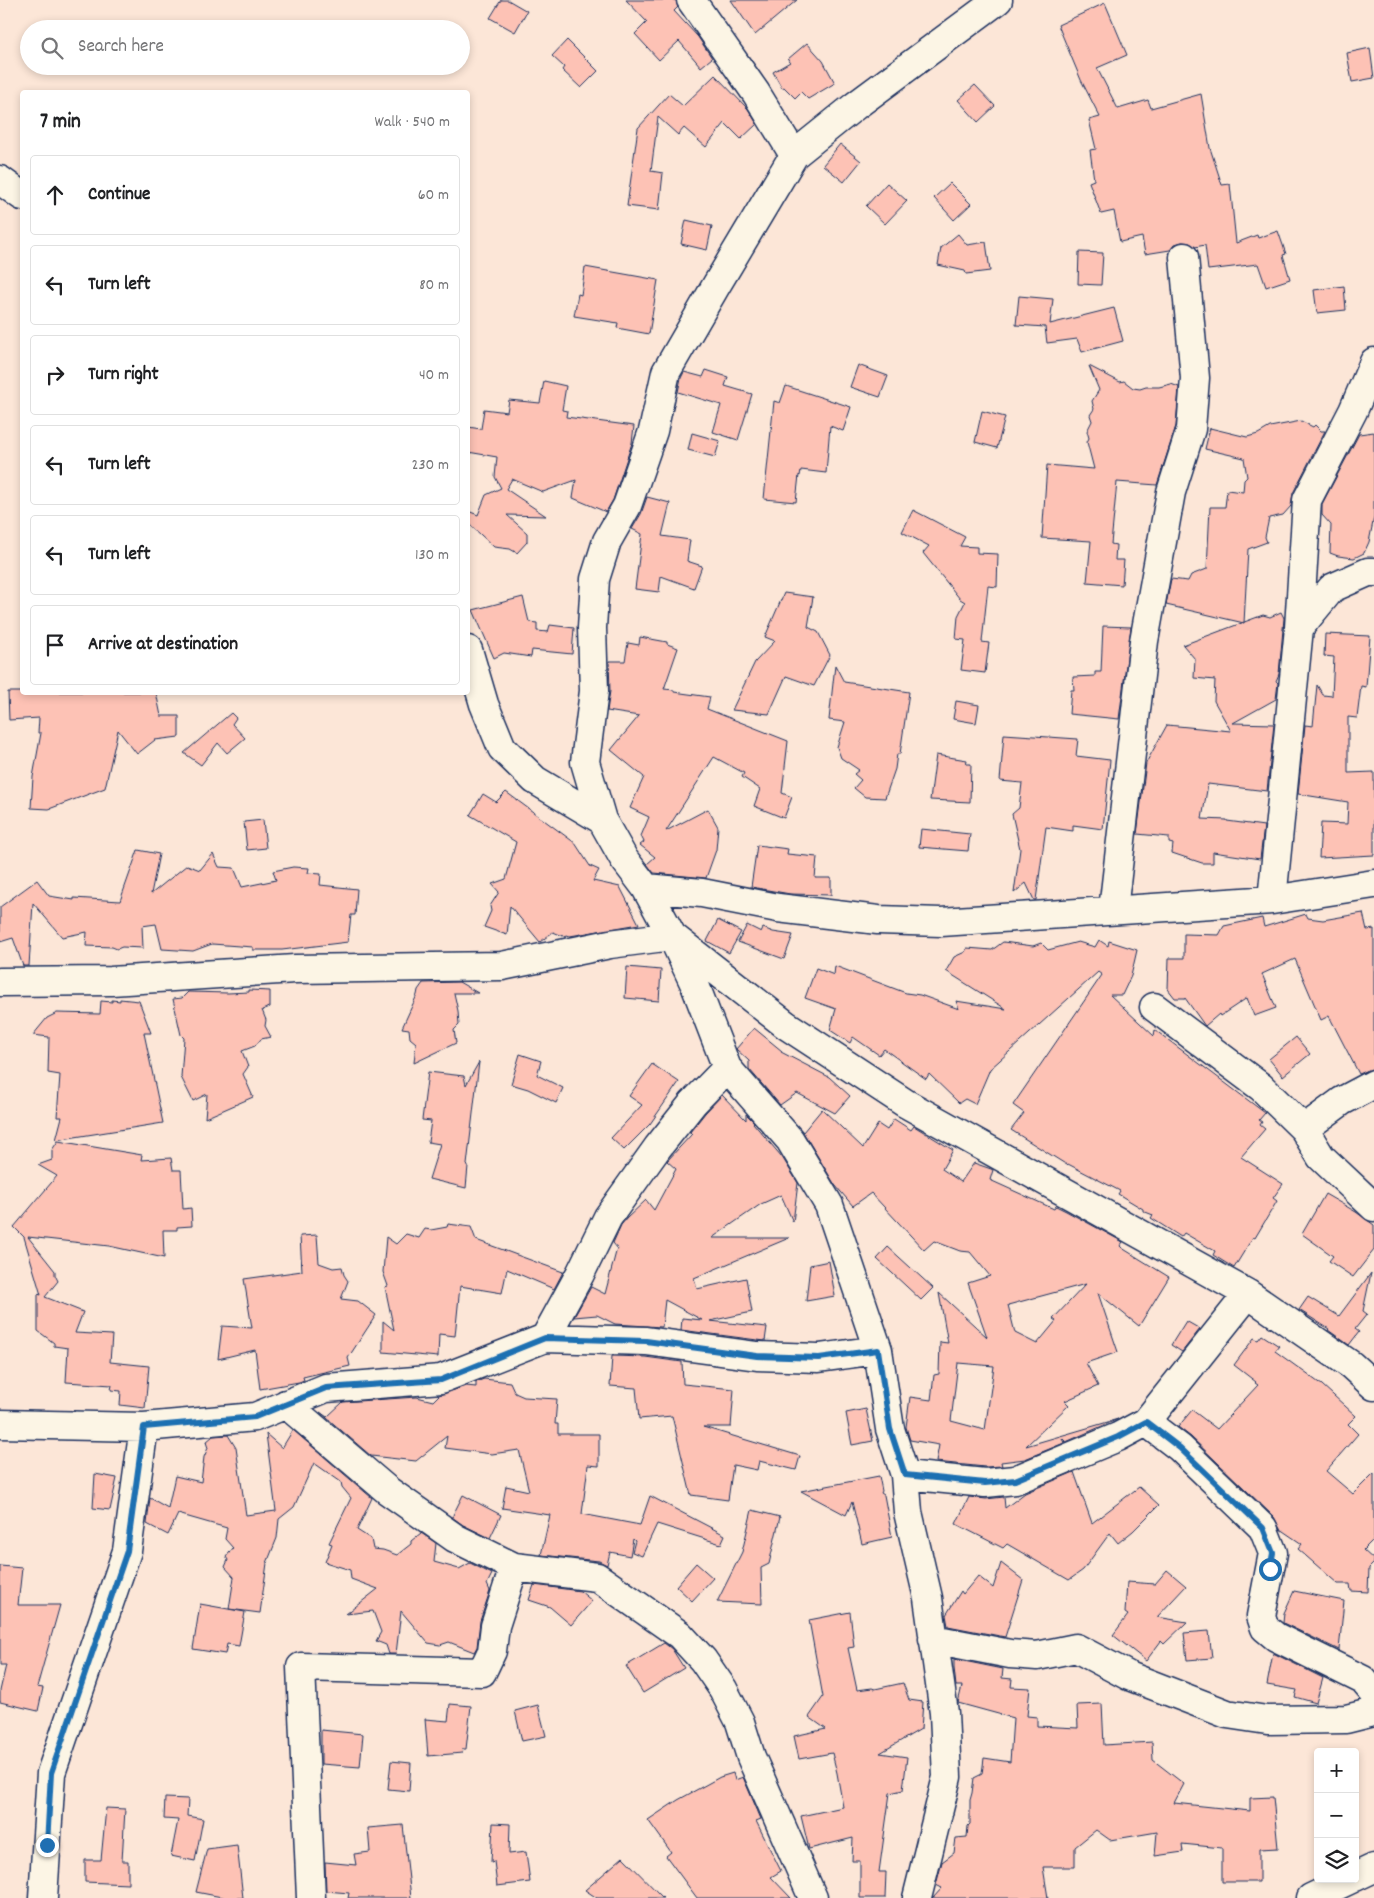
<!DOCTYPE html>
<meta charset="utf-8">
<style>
:root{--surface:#fff;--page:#f6f6f6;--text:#202124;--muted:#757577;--line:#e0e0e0}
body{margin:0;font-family:Dekko,sans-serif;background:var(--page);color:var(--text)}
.controls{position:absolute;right:15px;bottom:15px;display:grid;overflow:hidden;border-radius:5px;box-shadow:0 2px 8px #0003}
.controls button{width:45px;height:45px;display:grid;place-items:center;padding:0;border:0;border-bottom:1px solid var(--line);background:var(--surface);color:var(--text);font:25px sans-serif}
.stop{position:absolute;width:15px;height:15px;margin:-11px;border:4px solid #1f6fb2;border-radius:50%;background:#fff}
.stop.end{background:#1f6fb2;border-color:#fff;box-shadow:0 1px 5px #0008}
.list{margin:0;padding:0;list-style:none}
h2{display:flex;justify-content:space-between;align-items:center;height:65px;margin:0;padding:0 20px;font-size:21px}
h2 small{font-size:16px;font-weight:400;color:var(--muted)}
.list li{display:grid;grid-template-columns:32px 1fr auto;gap:15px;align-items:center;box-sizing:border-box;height:80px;margin:0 10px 10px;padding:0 10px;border:1px solid var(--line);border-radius:5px}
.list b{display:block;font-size:19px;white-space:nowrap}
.list em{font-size:16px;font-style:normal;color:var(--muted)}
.icon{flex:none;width:28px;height:28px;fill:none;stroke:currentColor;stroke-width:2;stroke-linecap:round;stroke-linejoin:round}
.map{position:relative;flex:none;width:1374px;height:1898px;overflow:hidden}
.search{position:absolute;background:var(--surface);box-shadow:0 2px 8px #0003;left:20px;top:20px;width:450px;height:55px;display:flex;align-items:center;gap:12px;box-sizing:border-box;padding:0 18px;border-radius:28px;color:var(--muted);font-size:19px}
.panel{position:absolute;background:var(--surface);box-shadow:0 2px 8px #0003;left:20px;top:90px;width:450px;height:605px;border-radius:5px}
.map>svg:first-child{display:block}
.building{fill:#fdc2b5;stroke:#1b2f5e;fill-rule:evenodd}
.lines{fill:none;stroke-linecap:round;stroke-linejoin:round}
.minor-casing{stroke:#1b2f5e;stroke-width:31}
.minor{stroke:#fcf5e5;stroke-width:28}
.route{stroke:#1f6fb2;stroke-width:6}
</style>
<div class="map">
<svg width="1374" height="1898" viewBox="0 0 1374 1898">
<rect width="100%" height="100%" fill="#fce6d7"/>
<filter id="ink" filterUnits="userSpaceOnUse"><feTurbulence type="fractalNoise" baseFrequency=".02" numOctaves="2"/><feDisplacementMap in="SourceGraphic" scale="10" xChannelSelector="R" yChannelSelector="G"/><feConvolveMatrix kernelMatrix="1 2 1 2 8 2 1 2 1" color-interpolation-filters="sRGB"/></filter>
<g filter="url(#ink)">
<path class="building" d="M501,0H508L527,11L515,32L490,18Z
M626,0H676L678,7L674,11L698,37L712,58L701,67L679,41L659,60L635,34L647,22Z
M731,0H797L755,35Z
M1105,3L1127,55L1097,68L1118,109L1148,100L1151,108L1201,94L1210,148L1222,185L1230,184L1236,243L1257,235L1258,238L1278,231L1286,254L1283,255L1290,279L1266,287L1258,264L1208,270L1205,245L1195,247L1190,243L1182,242L1175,244L1170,250L1145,254L1142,237L1120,242L1114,211L1101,214L1089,182L1094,180L1090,150L1096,149L1089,120L1100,117L1081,80L1058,25Z
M567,40L598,71L581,88L562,70L564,67L552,56Z
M807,43L823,61L835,83L808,99L801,92L795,98L784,87L782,88L773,72L790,62L788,59Z
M1370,48L1374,78L1352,82L1347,53Z
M715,75L748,109L757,124L741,139L725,123L706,147L684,128L678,135L658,117L651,171L663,173L659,210L627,206L638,128L669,94L683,106Z
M975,85L995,106L978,122L958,100Z
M840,144L861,161L844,182L823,165Z
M887,183L907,201L885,224L866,206Z
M950,183L971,204L954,220L934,198Z
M686,220L712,226L707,250L681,244Z
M958,234L967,245L986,242L990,271L966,274L965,271L938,265L941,248Z
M1079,252L1103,253L1101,285L1078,284Z
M585,267L658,280L649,334L617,328L618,323L574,316L578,294L581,295Z
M1344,286L1346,310L1317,313L1314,290Z
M1019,296L1053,299L1050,324L1114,308L1123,341L1082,352L1077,339L1047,343L1045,327L1016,325Z
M858,365L888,376L880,397L850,387Z
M1089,366L1120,382L1124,381L1133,388L1140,389L1146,387H1159L1171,384L1179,387L1176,426L1157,485L1117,482L1111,544L1116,545L1115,560H1124L1122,585L1087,582L1091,541L1042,538L1047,465L1094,469L1087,442L1089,438L1087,431L1092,421L1090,415L1094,409L1092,401L1099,390Z
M706,370L728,377L725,386L752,394L738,440L713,432L721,405L678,392L681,378L684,372L703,377Z
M544,381L566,386L562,410L567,411L566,417L634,426L632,443L613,500L606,512L573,498L576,480L543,492L512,479L506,489L546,516L507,515L527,533V542L517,553L510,549L494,547L468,523V511L478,515L486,495L501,488L495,477L497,457L468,452V427L481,429L484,409L507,412L509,400L540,403Z
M786,386L851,407L843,431L830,426L826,473L801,470L800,476L799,475L796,502L764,499L774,401L780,403Z
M982,411L1005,417L997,448L975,442Z
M1301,421L1313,427L1315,425L1321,431H1325L1293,493L1291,506L1283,515L1269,518L1265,537L1267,542L1248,549L1244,623L1166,605L1171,579L1188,581L1191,575L1207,569L1210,507H1225L1227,490L1243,492L1244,480L1247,477L1244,458L1205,449L1210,428L1247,437L1258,434L1270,427Z
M1374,432V517L1369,542L1364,553L1354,558L1338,556L1330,553L1331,525L1322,515V504L1359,434Z
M692,433L720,441L715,457L688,450Z
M647,497L670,503L662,536L690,540L687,561L702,566L694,588L661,576L659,592L635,589L642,534L632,529L641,514Z
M913,510L965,537L960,546L977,547V553L998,554L997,587L988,586L982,642L989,643L985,673L961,670L965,640L956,639L958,616L965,602L960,599L923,553L929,546L902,532Z
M784,593L813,597L808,627L818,632L830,655L814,686L786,676L769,714L732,710L755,662L775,641L765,637Z
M523,597L529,622L537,623V631L548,632L550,625L574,628L572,654L532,650L531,657L504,653L494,658L473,610Z
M1281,612L1284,618L1279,674L1276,681L1278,683L1276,699L1233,723L1274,724L1267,791L1208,784L1202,819L1227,820V821L1264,826L1260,859L1213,852V863H1202L1172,853L1173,844L1169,843V837L1137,834L1146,763L1167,725L1231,731L1214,701L1215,680L1194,678L1195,659L1183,645L1263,615L1270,617Z
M1103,626L1131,627L1119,719L1069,714L1071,690H1074L1073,677L1095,676V672H1101Z
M1325,634L1370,636L1366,687L1361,686L1357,718L1348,717V773L1374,772V855L1319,858L1321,823L1347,824L1348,802L1298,794L1305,725L1313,726L1317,685L1323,695L1332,696L1334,657L1324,656Z
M640,637L667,642V644L678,648L664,689L674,690V692L710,697L707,709L788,741L782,793L792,797L784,818L754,806L760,789L742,777L744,773L714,757L666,831L708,809L718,827L716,850L706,878L654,873L647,864L655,857L640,845L644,842L641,836L649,817L630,808L644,777L611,750L639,716L607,711L610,691L609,661H625L628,643L639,645Z
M835,665L844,682L909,692L900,754H897L895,769L885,798L865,797L854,788L861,780L854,774L859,770L841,758L837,747L845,722L829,720Z
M8,692H156L161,716H179V737L155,740L137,754L118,730L105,788L49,809L31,808L33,777L41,733H38L39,718L9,720Z
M956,701L979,705L976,723L953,719Z
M231,713L236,718L232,724L245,738L227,753L218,743L201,765L184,753Z
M1004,734L1078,739L1076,756L1110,760L1103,829L1073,825V831L1046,827L1036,900H1034L1026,883L1014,893L1020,849L1012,814L1019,808L1022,783L1000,781Z
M936,755L967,760L966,764H971L970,802L930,800Z
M506,792L575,843L590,866L599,870L593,881L620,887L639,924L570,936L567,935L563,936L553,932L540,942L510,906L507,935L484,927L491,911L490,906L499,892L492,884L506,879L516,842L470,815L483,794L496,802Z
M263,820L266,848L247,850L244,822Z
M921,829L970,834L968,851L919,847Z
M757,845L788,849L787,854L817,857L815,878H831V895L790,894L751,887Z
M138,850L159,854L151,894L187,865L200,870L213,854L219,867L234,868L242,887L276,880L273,871L293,867L309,868L308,873L321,874L320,885L357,889L355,915H351L348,942L282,950H253V947L212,944L193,951L162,949L156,924L142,926L143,948L122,947L117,949L112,947L86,946L87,932L62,937L33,903L29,966H23L13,938L0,942V907L37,880L49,896L74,900V898L120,901Z
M1363,913L1367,930L1374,929V1068L1359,1074L1329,1016L1321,1020L1295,959L1262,974L1276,1008L1254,1016L1247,998L1220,1016L1219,1014L1205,1026L1185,998H1175L1168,989L1169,958H1184V934L1219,935L1224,926L1262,918L1264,927L1306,914L1308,918L1323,920Z
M718,920L741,932L729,953L707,941Z
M747,925L761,932L763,928L773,932L793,935L784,959L738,942Z
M1099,940L1108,946L1109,941L1137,950L1131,976L1122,995H1110L1154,1036L1155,1030L1265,1113L1259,1120L1262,1122L1260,1125L1265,1129L1241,1157L1283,1184L1273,1198L1277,1201L1255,1238L1253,1237L1234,1268L1213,1255L1215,1251L1184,1233L1181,1237L1151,1218L1153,1215L1143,1211V1209L1118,1194L1120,1191L1068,1164L1067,1165L1011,1130L1024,1113L1013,1105L1102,975L1098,972L990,1069L975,1104L965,1099L959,1103L929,1074L926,1079L884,1049L879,1055L853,1037L850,1043L830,1030L836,1009L805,998L816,968L834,975L835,966L906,993L920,995L959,1009L956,1001L1006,1009L946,971L954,957L965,952L967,948L992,950L1003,942L1033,946L1041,943L1048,950L1078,942L1095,947Z
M627,967L661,970L659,1001L625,998Z
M459,982L478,993H454L458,1011L459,1025L454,1030L456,1043L414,1063L416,1043L410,1038L409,1029L402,1028L417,995L418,990L423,983Z
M249,990L270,991V1007L262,1010L266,1020L265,1026L271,1037L261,1039L255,1046L242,1051L248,1067L243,1074L253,1097L205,1118L207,1094L193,1101L181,1077L184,1038L181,1035L173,999L182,998L188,992L228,993L249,992Z
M120,999L139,1001L151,1033H144L163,1123L56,1140L62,1117H57L60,1075L48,1073L49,1037L33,1035L47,1018L57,1013L100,1014L101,1001L112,1002V1000L120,1001Z
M754,1028L782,1051L781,1052L829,1077L850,1096L835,1113L797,1093L780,1105L749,1069V1061L736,1049Z
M1296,1037L1310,1054L1283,1076L1269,1059Z
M520,1054L541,1061L537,1075L563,1088L556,1103L528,1089L511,1084Z
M479,1062L467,1165L468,1166L466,1188L429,1179L440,1144L428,1142L431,1121L422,1120L428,1072L464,1076L466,1085Z
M652,1064L679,1082L650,1124L624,1150L611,1138L642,1105L629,1096Z
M722,1095L746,1120V1114L754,1122L753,1123L782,1157L798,1183L793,1222L781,1195L761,1204L712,1238H789L694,1278L697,1289L746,1278L752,1312L710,1321L767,1327L765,1341L681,1330L682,1318L702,1320L665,1300L662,1327L615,1324L597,1315L574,1317L591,1287L605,1294L616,1252L618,1249L613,1243L621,1225L627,1218L646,1200L654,1210L676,1169L667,1161L692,1134L690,1132L705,1113Z
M822,1109L863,1148L878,1124L887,1130L894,1119L911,1130L914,1126L953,1150L942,1169L961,1182L974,1163L991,1169L993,1170L990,1180L1054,1209L1056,1206L1066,1211L1123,1242L1120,1246L1122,1248L1169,1277L1139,1326L1098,1293L1118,1352L1086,1363L1098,1386L1065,1401L1069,1405L1026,1446L1118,1419L1066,1442L1062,1438L1064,1443L1025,1459L1001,1462L1002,1466L985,1467L936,1462L939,1445L910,1440L906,1427L910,1397L931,1400L934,1375L939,1374L940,1342L948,1343L939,1293L987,1337L968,1283L990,1276L970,1252L960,1251L934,1241L924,1250L871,1193L853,1206L835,1185L803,1132ZM1086,1284L1053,1319L1056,1321L1037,1344L1015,1333L1008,1305ZM958,1363L994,1366L985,1430L951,1421Z
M58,1141L142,1155L141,1160L171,1158L173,1170H181L183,1209L191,1208L192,1226L177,1227V1230H163L164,1258L109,1246L28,1237L55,1271V1275L58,1281L45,1297L83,1312L75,1333L112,1335L110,1362L149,1366L145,1408L120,1405L121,1391L111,1390L112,1385L66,1382L68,1348L54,1346V1343L38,1331V1294L41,1295L24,1237L14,1227L57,1176L38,1165L52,1160V1150Z
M1325,1194L1356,1212L1374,1225V1250L1353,1277L1329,1261L1333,1256L1302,1234Z
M448,1224L471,1227L476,1240L563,1272L554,1289L507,1269L502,1293L460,1286L455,1336L439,1334L438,1357L383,1352V1321L394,1330L385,1287L388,1286L383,1272L386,1237L396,1244L406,1234L419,1238L425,1229L431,1230L447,1227Z
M317,1235L319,1263L333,1268L342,1267L344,1275L348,1281L341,1299L358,1301L376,1315L348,1358L350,1366L303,1377L304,1380L299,1382L260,1389L255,1350L218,1359L222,1326L252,1328L244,1279L302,1271L300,1236Z
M888,1247L933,1288L921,1300L877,1259Z
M829,1261L835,1296L806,1301L810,1265Z
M1371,1273L1363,1311L1367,1314L1355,1329L1359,1332L1349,1345L1328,1330L1329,1329L1299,1310L1308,1297L1339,1316Z
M1186,1321L1200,1329L1182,1352L1171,1345Z
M1262,1335L1279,1346L1275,1351L1322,1385L1356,1416L1348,1424L1358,1434L1326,1471L1353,1494L1374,1473V1539L1363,1550L1374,1560V1563L1369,1568L1368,1592L1351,1591L1350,1584H1338L1298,1549L1302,1544L1280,1529L1274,1517L1191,1437L1178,1427L1192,1410L1217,1429L1258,1385L1255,1383L1256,1382L1234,1365L1254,1338L1258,1340Z
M612,1356L645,1357L682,1362L683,1384L734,1389L731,1427H703L800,1456L796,1470L759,1461L757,1470L733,1465L728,1500L691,1495L672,1416L639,1419L636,1388L610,1386Z
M484,1379L510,1382L515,1393L524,1397L557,1399L555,1424H558V1434H599V1466L588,1465L582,1514L640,1525L650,1496L725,1535L721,1544L657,1524L642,1556L632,1552L635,1541L633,1539L630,1556L610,1552L607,1565L599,1561L541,1555L550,1515L502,1508L506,1486L529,1491L519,1450L492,1454L445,1448L447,1436L416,1461L371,1456L320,1412L327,1417L343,1402L417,1397L433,1401L439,1395L466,1386L476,1387V1382Z
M866,1409L873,1441L852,1445L846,1413Z
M293,1430L372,1498L357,1530L371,1539L373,1549L383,1550L397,1555L411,1544V1541L421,1533L436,1543L434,1562L459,1569L470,1563L492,1574L487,1584L490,1591L480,1621L477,1647L474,1652L449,1642L440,1645L428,1643L401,1611L396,1654H389L386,1645L376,1641L381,1632L373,1611L346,1614L378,1589L351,1579L350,1570L325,1562L332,1544L329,1543L351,1498L342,1487L341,1482L314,1463L294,1507L279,1519L277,1538L267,1563L260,1613L229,1609L234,1577L225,1567L228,1560L226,1557L233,1548L225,1539L227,1528L178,1514L168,1535L147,1524L150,1498L168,1508L175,1476L201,1482L204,1457L208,1448L206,1442L213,1436L228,1435L236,1448L246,1515L276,1511L266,1434L282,1448Z
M1074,1472L1092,1523L1139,1487L1159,1505L1133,1531L1118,1543L1110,1533L1083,1570L1069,1580L1007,1544L1003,1548L956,1524L969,1497L986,1499L1004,1497L1005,1508L1025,1493Z
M95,1474L117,1478L110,1510L93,1508Z
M879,1476L882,1491L881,1493L884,1495L892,1537L862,1544L852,1502L846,1515L801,1491Z
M463,1495L501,1515L490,1538L463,1525L452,1517Z
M752,1510L780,1517L769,1564L761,1568L762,1604L717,1602L742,1552Z
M696,1563L713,1578L692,1601L676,1586Z
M1001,1563L1023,1580L1005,1637L948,1626L946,1615L961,1591L963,1594L978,1576L993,1588Z
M0,1566L22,1568L18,1605H60L37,1687L43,1688L38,1711L0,1702V1691L6,1665H0Z
M1167,1570L1186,1586L1157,1617L1187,1622L1164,1644L1161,1641L1146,1661L1113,1635L1128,1615L1125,1613L1127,1582L1155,1584Z
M534,1585L580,1591L592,1601L571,1625L550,1607L529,1600Z
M1294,1591L1344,1601L1339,1650L1283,1623L1284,1613Z
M200,1604L245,1612L239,1646L227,1644L225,1654L193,1649Z
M850,1612L854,1647L848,1648L857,1690L872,1688L875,1689L903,1683L909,1700L923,1702L921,1729L880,1753L907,1757L903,1790L890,1793L879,1872H886L885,1898H860V1861H852L853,1838L809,1849L801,1816L843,1807L837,1773L832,1753L799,1759L794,1736L826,1729L809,1717L823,1697L809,1620Z
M1209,1631L1212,1658L1187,1660L1184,1633Z
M664,1643L672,1649L684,1668L643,1693L626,1666Z
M1273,1653L1323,1678L1316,1703L1295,1697L1297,1690L1267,1685Z
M954,1659L1003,1669L1002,1678L1012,1679L1011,1687L1030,1688L1027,1716L1037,1717V1726L1078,1728L1077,1705L1102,1704L1104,1745L1152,1742L1153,1760L1184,1784L1174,1803L1250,1811V1798L1273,1797L1278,1848L1259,1849V1882H1222V1848L1182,1844L1183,1852L1155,1856L1157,1832L1110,1840L1096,1830L1075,1847V1867H1043L1048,1898H933L942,1888L936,1885L942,1862L954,1853L956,1838L967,1837L968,1826L970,1824V1800L972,1793L974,1778L982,1774L984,1758L1010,1762L1013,1718L958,1703L962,1686H956L954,1668Z
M450,1704L471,1706L466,1749H463L462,1753L428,1756L425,1719L448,1721Z
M538,1705L546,1736L522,1741L515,1711Z
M321,1730L363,1734L360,1767L321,1764Z
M391,1761L411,1763L409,1791L388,1789Z
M733,1773L735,1780L743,1777L761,1819L756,1821L781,1871L771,1877L791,1898H697L666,1856L671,1852L648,1820L678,1800L720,1777Z
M165,1798L188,1799L187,1816L203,1819L195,1861L171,1856L178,1820L164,1819Z
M106,1808L125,1809L122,1861H128V1884L85,1882V1860H101Z
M493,1823L510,1824L509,1854L526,1852L530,1882L497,1886L494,1861L491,1862Z
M403,1825L411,1898H348L349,1893L326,1891L325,1862L356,1865L354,1854L370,1852L368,1828Z
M237,1845L243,1898H227L196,1892L207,1849Z
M623,1857L663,1898H597L585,1890Z"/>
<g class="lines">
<defs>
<path id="minor" d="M691,0L756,93L794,155
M0,180L22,196
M1299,628L1307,500L1353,411L1374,362
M468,650L484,704L502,748L535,780L602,820L624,859L646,888L672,936L695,985L727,1068L790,1140L829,1205L878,1350L890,1429L905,1475L908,1512L928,1598L944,1713L947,1777L917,1898
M602,820L585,762L594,691L592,628L595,579L607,541L627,506L653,431L666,372L717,284L794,155L855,106L998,0
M646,888L702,893L778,908L878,920L941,922L1272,900L1374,884
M1272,900L1299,628L1332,588L1368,572H1374
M1113,910L1144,641L1171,492L1191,429L1195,378L1184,257
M0,982L111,981L295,969L502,966L610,944L672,936L786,1025L905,1103L1248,1294L1351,1365L1374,1386
M1154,1007L1261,1087L1304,1129L1321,1157L1374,1207
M1304,1129L1342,1101L1374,1084
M545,1338L580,1274L608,1217L658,1147L693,1103L727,1068
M286,1404L387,1490L455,1538L514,1567L597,1577L680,1635L703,1660L723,1689L740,1722L751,1757L813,1898
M1146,1422L1180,1448L1263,1528L1273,1553L1261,1616L1265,1628L1276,1637L1363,1680L1374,1693
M0,1424L144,1427L255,1417L326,1388L441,1379L545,1338L646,1341L757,1356L819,1358L878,1350
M905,1475L985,1483L1015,1480L1118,1437L1146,1422L1248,1294
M933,1639L1010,1654L1037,1656L1076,1648L1129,1676L1227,1714L1267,1720L1346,1719L1374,1712
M1355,1877L1374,1868
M43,1898L51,1773L127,1551L144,1427
M311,1898L301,1667L482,1672L492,1651L495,1626L514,1567
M1311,1898L1351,1879"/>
</defs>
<use href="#minor" class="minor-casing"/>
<use href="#minor" class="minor"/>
</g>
</g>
<g class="lines" filter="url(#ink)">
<path class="route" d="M47,1845L51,1773L127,1551L144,1427L255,1417L326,1388L441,1380L545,1338L646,1341L757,1356L819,1358L878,1350L890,1429L905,1475L985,1483L1015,1480L1118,1437L1146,1422L1180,1448L1263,1528L1273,1553L1270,1569"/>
</g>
</svg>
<div class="controls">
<button>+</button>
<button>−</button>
<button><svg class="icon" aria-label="layers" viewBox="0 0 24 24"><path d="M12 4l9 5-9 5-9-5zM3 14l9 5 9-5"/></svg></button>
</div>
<div class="stop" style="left:1270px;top:1569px"></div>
<div class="stop end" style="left:47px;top:1845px"></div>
<div class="search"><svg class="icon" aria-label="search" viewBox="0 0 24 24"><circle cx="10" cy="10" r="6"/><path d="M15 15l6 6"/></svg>Search here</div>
<section class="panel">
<h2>7 min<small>Walk · 540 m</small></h2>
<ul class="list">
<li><svg class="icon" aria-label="ahead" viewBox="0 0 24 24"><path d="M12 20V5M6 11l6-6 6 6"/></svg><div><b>Continue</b></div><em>60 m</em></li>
<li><svg class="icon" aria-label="left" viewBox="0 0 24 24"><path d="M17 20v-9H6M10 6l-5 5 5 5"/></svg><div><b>Turn left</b></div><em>80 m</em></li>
<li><svg class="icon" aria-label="right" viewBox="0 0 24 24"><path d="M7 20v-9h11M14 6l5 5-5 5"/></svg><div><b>Turn right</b></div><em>40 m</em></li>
<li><svg class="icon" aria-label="left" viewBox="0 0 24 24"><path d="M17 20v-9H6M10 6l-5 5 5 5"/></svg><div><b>Turn left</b></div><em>230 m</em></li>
<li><svg class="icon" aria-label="left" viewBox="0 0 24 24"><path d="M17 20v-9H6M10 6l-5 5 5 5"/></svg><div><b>Turn left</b></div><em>130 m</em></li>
<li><svg class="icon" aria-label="arrive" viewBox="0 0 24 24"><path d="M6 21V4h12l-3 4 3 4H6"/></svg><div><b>Arrive at destination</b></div></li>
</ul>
</section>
</div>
